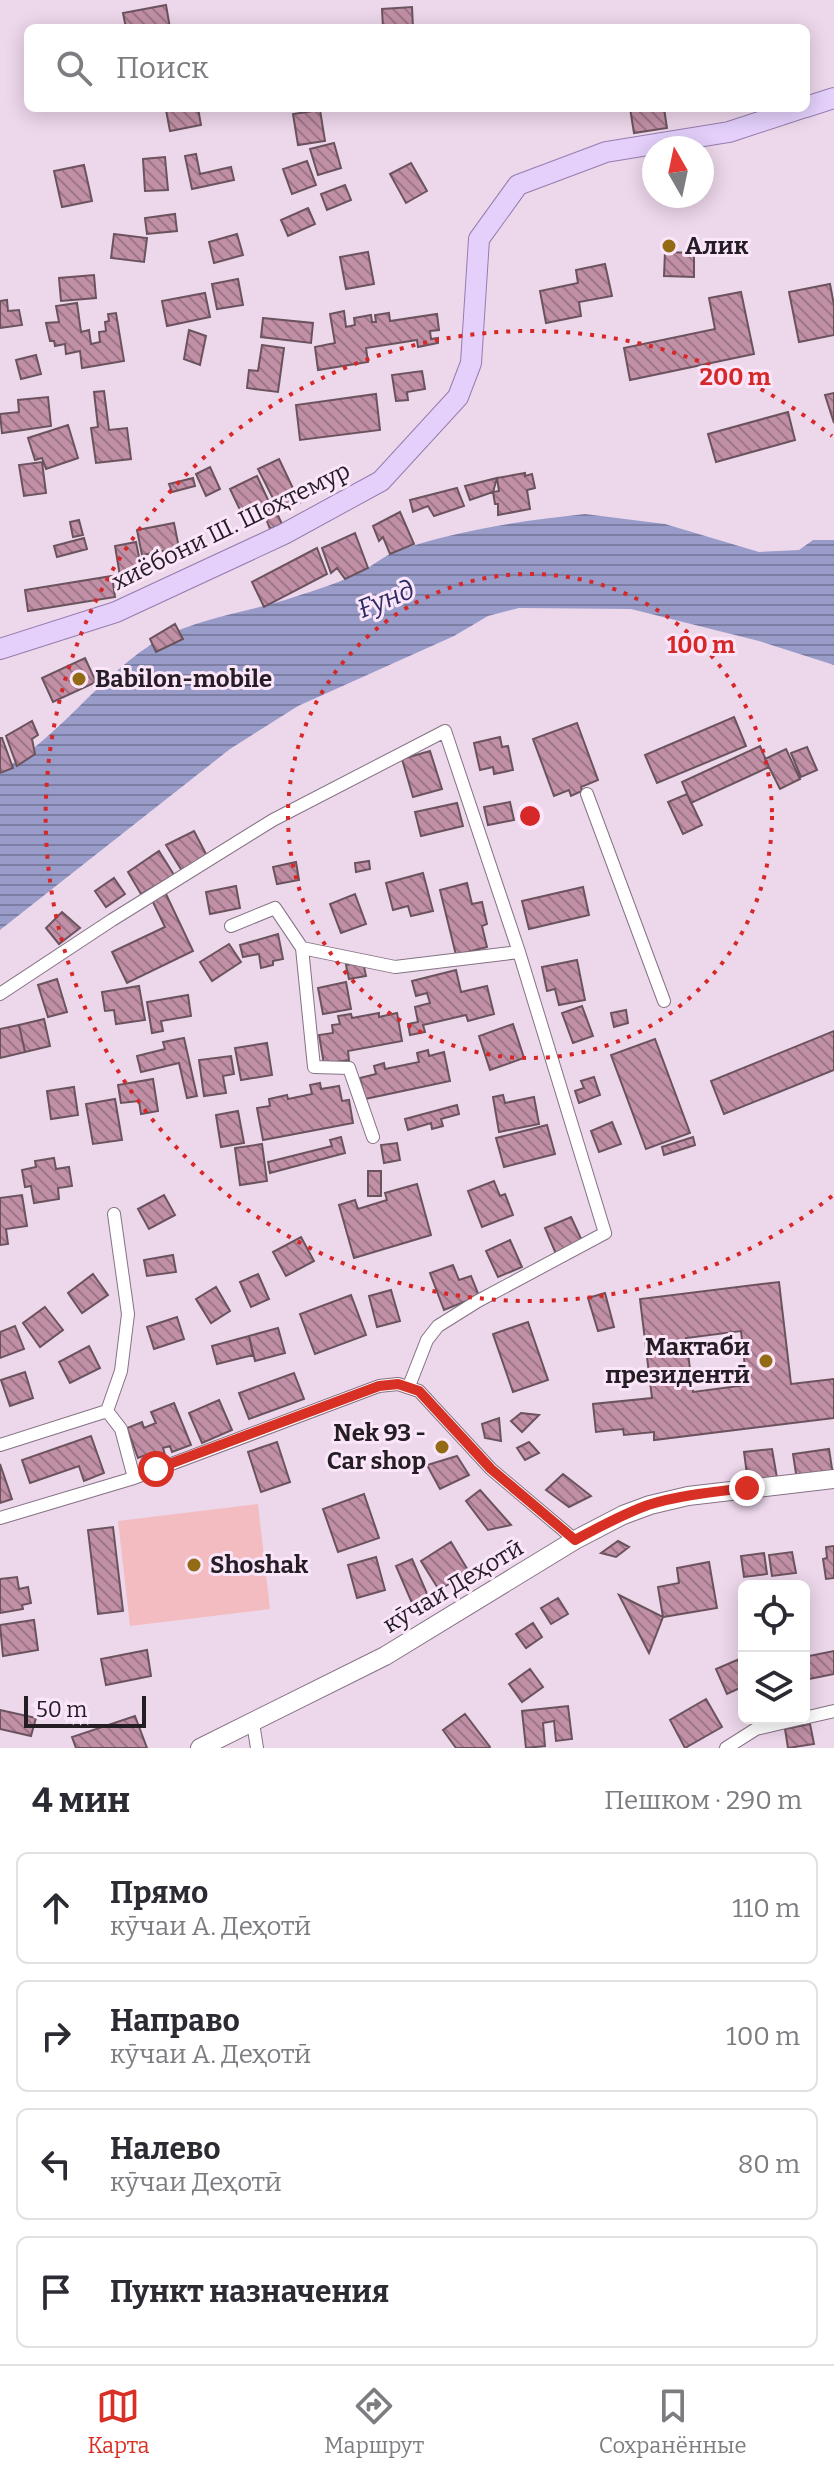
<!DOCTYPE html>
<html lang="ru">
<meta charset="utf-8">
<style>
:root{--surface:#fff;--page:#f2f2f3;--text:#2b2b33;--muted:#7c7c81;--line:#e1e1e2;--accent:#d93025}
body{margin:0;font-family:Bitter,serif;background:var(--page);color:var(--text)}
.controls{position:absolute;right:24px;bottom:24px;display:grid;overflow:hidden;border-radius:12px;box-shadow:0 4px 20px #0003}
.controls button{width:72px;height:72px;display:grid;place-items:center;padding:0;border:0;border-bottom:2px solid var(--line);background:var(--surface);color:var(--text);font:40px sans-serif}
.compass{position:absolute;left:642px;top:136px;width:72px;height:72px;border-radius:50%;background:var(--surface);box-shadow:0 4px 20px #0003;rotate:351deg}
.scale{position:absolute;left:24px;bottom:20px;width:122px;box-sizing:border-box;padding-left:8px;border:4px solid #241d24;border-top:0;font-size:22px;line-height:28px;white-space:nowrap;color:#241d24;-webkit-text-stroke:6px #fae5f9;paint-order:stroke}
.stop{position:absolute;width:24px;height:24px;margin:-18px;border:6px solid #d93025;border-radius:50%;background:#fff}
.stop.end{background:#d93025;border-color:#fff;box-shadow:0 2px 8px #0008}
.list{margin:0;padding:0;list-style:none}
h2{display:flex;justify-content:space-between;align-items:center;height:104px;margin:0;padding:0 32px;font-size:34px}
h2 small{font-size:26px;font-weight:400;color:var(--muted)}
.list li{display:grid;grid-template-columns:52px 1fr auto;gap:24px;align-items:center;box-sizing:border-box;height:112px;margin:0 16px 16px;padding:0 16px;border:2px solid var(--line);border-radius:12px}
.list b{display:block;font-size:30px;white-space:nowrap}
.list p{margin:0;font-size:26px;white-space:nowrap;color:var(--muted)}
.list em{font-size:26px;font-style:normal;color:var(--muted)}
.icon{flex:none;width:44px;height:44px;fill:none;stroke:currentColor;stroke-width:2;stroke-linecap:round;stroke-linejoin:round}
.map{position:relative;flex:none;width:834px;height:1748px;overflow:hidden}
.search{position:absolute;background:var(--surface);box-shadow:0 4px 20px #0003;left:24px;right:24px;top:24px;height:88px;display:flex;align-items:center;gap:20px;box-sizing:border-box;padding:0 28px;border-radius:12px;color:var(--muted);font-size:30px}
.sheet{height:616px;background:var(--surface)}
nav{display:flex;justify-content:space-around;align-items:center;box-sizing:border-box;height:112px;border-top:2px solid var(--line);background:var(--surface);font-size:22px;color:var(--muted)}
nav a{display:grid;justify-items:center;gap:4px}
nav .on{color:var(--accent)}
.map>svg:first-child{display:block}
.green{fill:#f3bcc1}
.water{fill:url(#water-rules)}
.building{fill:url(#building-back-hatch);stroke:#6b535e;stroke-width:2;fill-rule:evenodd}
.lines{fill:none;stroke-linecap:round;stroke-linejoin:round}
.street-casing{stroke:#857284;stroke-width:14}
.secondary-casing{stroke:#857284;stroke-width:20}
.primary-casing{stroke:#957dae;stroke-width:22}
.street{stroke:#fff;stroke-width:12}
.secondary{stroke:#fff;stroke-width:18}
.primary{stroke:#e4d0fb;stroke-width:20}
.route{stroke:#d93025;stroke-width:10}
.ring{fill:none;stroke:#d62828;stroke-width:4;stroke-dasharray:4 8}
.poi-dot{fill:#936b14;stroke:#fae5f9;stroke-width:3}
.labels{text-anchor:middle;stroke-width:6;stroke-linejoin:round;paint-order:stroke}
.poi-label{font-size:24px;font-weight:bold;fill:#241d24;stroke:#fae5f9;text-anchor:start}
.street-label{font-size:24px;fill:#241d24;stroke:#fae5f9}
.water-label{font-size:26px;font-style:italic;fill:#302c65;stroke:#fae5f9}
.centre{fill:#d62828;stroke:#fae5f9;stroke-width:4}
.ring-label{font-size:24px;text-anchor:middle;font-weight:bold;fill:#d62828;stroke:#fae5f9;stroke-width:6;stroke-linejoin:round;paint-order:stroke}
</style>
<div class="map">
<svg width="834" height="1748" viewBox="0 0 834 1748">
<defs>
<pattern id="water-rules" width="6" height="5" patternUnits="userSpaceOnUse" patternTransform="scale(2)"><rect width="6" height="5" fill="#999bc9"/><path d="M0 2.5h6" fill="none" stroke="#7d7ea3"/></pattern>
<pattern id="building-back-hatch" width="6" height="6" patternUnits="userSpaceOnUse" patternTransform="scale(2)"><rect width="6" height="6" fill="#c290a6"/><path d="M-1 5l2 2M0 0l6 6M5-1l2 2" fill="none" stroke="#9d7587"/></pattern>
</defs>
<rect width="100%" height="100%" fill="#edd7eb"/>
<path class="green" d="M258,1504L270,1609L130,1626L118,1521Z"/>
<path class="water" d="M585,514L665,524L759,552L799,550L813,540H834V665L759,641L631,609L519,608L488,616L454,636L298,706L230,749L0,930V771C61,737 100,674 160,639C200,617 251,612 294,597C317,590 341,582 363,571C373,565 383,557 394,552C457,530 520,521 585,514Z"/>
<path class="building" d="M166,5L170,28H126L123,13Z
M412,7L413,28H383L382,9Z
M176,108H198L201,125L170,131L166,110Z
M630,108H664L667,128L634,133Z
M320,110L325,141L298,145L293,114Z
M334,143L341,168L318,175L310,149Z
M196,154L200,174L231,167L234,180L192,189L185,156Z
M165,157L168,190L145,191L143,159Z
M307,161L316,185L292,194L283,169Z
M411,163L427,191L406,203L390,174Z
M84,165L92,201L62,207L54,171Z
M345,185L351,200L327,210L321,194Z
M308,208L315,224L288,236L281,220Z
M175,214L177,231L147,234L145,218Z
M114,234L147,238L144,262L111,258Z
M237,234L243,255L214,263L209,242Z
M368,252L374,284L346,289L340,257Z
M665,252L694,253V277L664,276Z
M605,264L612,296L579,302L581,316L546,323L540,291L578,283L576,270Z
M94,275L96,298L61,301L59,278Z
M238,279L243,305L217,309L212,284Z
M830,284L834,305V335L799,342L789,292Z
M741,292L754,354L630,380L624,348L715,329L709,298Z
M205,293L210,317L167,326L162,301Z
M7,300L8,311L19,310L22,325L0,328V301Z
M77,303L81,332L89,330L91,344L100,342L99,332L106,331L105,322L109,321L108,314L116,313L124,361L82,368L80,351L66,354L65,344L55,346L54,341H50L46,323L59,322L56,306Z
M344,311L346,327L355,325L354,318L371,315L372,322H376L375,315L389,313L390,321L437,314L439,330L430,331L431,339L438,338V343L418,347L417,340L366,348L368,362L318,370L315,347L335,343L330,314Z
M263,318L313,323L311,343L261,337Z
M189,330L206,336L200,365L184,359Z
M262,345L284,348L278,392L247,388L249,370L258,371Z
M36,355L41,374L21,379L16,360Z
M422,371L425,389L407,392L408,400L396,401L392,375Z
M104,391L109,430L127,428L131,459L96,463L91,428L98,427L94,392Z
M834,393V423L825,395Z
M376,394L380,430L300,440L296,405Z
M48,397L51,426L2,433L0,414L19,412L18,400Z
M788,412L795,440L716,462L708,434Z
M68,425L78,458L46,469L42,458L35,460L28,438Z
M279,459L300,503L280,512L258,469Z
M42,462L46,493L24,496L19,465Z
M210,467L220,489L206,496L196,474Z
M525,473V476L532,474L535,488L527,490L530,509L498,515V504H495L493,492L499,491L497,478Z
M257,476L269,502L242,514L230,489Z
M193,478L195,486L172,492L169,484Z
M497,478L493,492L470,500L465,486Z
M457,488L464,506L434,516L428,506L413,512L410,500Z
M274,507L282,524L270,529L263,511Z
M400,512L414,544L390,554L383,537L379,541L373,526Z
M79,520L83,535L73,537L70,522Z
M174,523L179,548L142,555L137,530Z
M355,533L368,568L345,579L337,568L331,573L322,548Z
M84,538L87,549L57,557L54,546Z
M136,542L142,572L120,576L115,546Z
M317,548L327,574L264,607L252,582Z
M112,576L115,597L28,611L25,590Z
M175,624L183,639L156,652L150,639Z
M85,658L96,682L53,702L42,678Z
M734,717L746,746L657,783L645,755Z
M32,721L38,735L32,739L35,754L17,766L6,736Z
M577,723L598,780L581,787L582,791L571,796L569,790L554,796L533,739Z
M500,737L502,747L508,746L513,770L494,774L493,767L480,770L474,743Z
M0,738H2L13,768L0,773Z
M760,746L769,767L691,803L682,782Z
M807,747L817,770L801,777L791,753Z
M786,749L800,779L780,789L765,759Z
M430,751L442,789L413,797L402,759Z
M687,794L702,825L683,834L668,802Z
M510,802L514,820L488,825L484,807Z
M457,803L463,826L421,836L415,812Z
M194,831L207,856L182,871L166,845Z
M159,851L174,875L141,894L128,872Z
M369,861L370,869L356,872L355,863Z
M296,862L299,880L277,884L273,867Z
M423,873L433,911L411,916L408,906L393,910L386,883Z
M114,878L125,894L106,907L95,891Z
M467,883L472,904L482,902L487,924L482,926L487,947L456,955L440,890Z
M236,886L240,908L210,914L206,892Z
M583,887L589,915L529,929L522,901Z
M165,892L193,951L127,983L112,952L165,927L151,898Z
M355,894L366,924L341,933L330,904Z
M62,912L80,928L59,944L46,928Z
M278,934L283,959L273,961V965L261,968L259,954L243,957L240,945Z
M229,944L241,962L212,981L200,962Z
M577,960L585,1000L559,1005L555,989L547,991L542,967Z
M363,962L366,976L349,979L346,965Z
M456,970L461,992L487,986L494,1014L468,1021L466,1015L423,1025L425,1032L410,1035L408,1024L418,1022L415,1007L430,1003L427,993L416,996L412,981Z
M57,979L67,1012L48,1017L38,985Z
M346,982L351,1009L323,1014L318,988Z
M139,986L145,1020L116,1024L114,1010L105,1011L102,992Z
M188,995L191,1016L161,1021L163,1031L152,1033L147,1002Z
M582,1006L593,1036L573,1043L562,1013Z
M626,1010L628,1023L614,1027L611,1013Z
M379,1013V1017L397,1013L402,1041L348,1051L349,1060L324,1064L319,1035L333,1033L332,1025L340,1024L338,1016L351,1014L352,1018Z
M44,1019L50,1046L25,1052L19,1025Z
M513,1024L524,1058L490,1070L479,1036Z
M19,1025L25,1052L0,1058V1029Z
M834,1031V1070L724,1114L711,1081Z
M184,1038L197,1096L187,1098L179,1063L141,1072L137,1056L165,1049L163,1042Z
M655,1039L690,1133L646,1149L611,1055Z
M267,1043L272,1075L241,1080L235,1048Z
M428,1050L429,1056L444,1052L450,1081L365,1099L360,1078L376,1074L374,1066L384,1063L385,1069L419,1062L417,1053Z
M231,1056L234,1074L223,1076L226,1093L204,1096L199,1060Z
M594,1077L600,1095L579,1103L575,1091L584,1088L581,1081Z
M153,1079L158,1111L141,1114L139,1101L121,1103L118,1085Z
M320,1083L321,1089L339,1086L342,1101L349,1100L353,1123L263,1140L257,1108L270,1106L269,1099L287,1095L288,1099L312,1094L310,1085Z
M74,1087L78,1115L51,1119L47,1091Z
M503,1095L505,1103L534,1097L539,1124L499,1132L493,1097Z
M115,1099L122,1140L93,1144L86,1104Z
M457,1105L459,1114L441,1119L443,1126L432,1129L431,1123L408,1130L405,1119Z
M238,1111L244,1143L221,1147L216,1115Z
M612,1122L621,1144L599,1152L591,1131Z
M547,1125L555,1154L504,1167L496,1138Z
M341,1137L345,1153L270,1173L268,1162L332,1146L330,1140Z
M693,1137L695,1145L664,1155L662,1147Z
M397,1143L400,1160L384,1163L381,1145Z
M262,1144L267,1181L240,1185L235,1148Z
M54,1158L56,1169L69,1167L72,1186L58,1188L59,1199L34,1203L31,1186L25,1187L22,1170L36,1167L35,1161Z
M368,1171H381V1196H368Z
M494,1181L500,1196L505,1194L513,1215L482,1227L468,1191Z
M417,1184L431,1235L354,1258L339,1205L355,1200L358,1209L387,1200L385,1193Z
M22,1195L27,1226L6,1229L8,1244L0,1245V1198Z
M164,1195L175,1215L149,1229L138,1209Z
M571,1217L583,1243L556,1254L545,1228Z
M301,1237L314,1261L286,1276L273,1252Z
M510,1240L522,1267L498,1277L486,1251Z
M173,1255L176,1272L147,1276L144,1260Z
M453,1265L459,1280L471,1276L479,1296L444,1310L430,1273Z
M93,1274L108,1295L82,1313L68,1293Z
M258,1274L269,1299L251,1307L240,1282Z
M779,1282L791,1384L834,1379V1418L654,1440V1432L624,1435L623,1429L596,1432L593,1404L652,1398L640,1299ZM741,1331L747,1385L693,1392L686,1338Z
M216,1287L230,1311L211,1323L196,1299Z
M391,1290L400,1321L377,1327L369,1296Z
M605,1293L614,1327L598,1331L588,1298Z
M351,1295L366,1335L315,1354L300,1314Z
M45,1307L63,1330L40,1347L23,1323Z
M177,1317L184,1339L154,1349L147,1327Z
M528,1322L548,1380L513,1392L493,1334Z
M15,1326L24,1349L0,1358V1332Z
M278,1328L285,1353L255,1361L249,1336Z
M249,1336L253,1355L217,1364L212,1346Z
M89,1346L100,1368L70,1383L59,1362Z
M25,1372L33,1398L10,1406L1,1380Z
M294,1373L304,1399L249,1419L239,1393Z
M219,1400L232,1430L202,1443L189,1413Z
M174,1403L191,1445L172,1452L170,1446L163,1448L165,1455L150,1461L148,1454L138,1458L127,1428L142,1422L144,1428L156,1423L151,1412Z
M521,1413L539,1415L522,1432L511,1421Z
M499,1418L501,1441L485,1438L482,1424Z
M91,1436L104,1473L84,1481L79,1466L30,1483L22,1460Z
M277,1442L290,1482L261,1492L248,1452Z
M529,1442L539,1453L525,1460L517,1448Z
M772,1449L777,1478L748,1482L744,1452Z
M829,1449L833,1475L797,1480L793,1454Z
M457,1456L469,1475L440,1489L427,1465Z
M0,1464L12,1499L0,1503Z
M563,1474L591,1496L569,1507L546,1490Z
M480,1490L511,1525L488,1530L466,1501Z
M364,1494L379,1538L338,1552L323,1509Z
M113,1527L123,1611L98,1614L88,1530Z
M618,1541L629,1547L616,1557L601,1553Z
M451,1542L469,1572L439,1590L421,1561Z
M834,1546V1578L826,1579L823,1559L827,1558L826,1547Z
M792,1552L796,1573L772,1576L769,1555Z
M764,1553L767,1574L744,1577L741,1556Z
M376,1557L385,1590L357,1598L348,1565Z
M412,1559L428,1596L412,1603L396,1566Z
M709,1562L717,1608L663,1617L658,1587L679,1583L677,1568Z
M17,1577L19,1589L28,1587L31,1603L22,1605L23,1609L0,1613V1579Z
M619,1595L663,1617L649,1653Z
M558,1598L568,1614L551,1624L541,1608Z
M34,1620L38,1650L3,1656L0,1625Z
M533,1623L542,1637L526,1648L516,1634Z
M147,1650L151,1676L106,1685L101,1659Z
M834,1651V1674L804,1680V1657Z
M744,1657V1686L727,1694L716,1669Z
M530,1669L543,1687L522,1702L509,1684Z
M706,1699L722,1727L685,1748L670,1720Z
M568,1706L572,1739L556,1741L554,1721L543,1723L545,1746L526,1748L522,1711Z
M0,1710L36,1718L31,1736L0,1729Z
M465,1714L490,1747L489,1748H456L443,1730Z
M135,1716L147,1748H76L72,1737Z
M810,1724L814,1744L788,1748L785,1729Z"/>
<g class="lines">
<defs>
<path id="street" d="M587,794L664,1001
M231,926L275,908L302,948L314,1067L349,1068L373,1137
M302,948L395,967L519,952
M0,994L112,920L273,820L445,731L519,952L605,1233L478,1301L438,1326L427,1340L409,1386
M114,1214L128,1314L121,1371L107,1411L121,1429L134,1478
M0,1445L107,1411
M0,1518L134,1478L379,1386L398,1384L419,1391L491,1469L575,1540
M804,1718L834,1711
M253,1723L257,1748
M726,1748L756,1729L803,1718"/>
<path id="secondary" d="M200,1748L385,1656L575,1540L623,1515L650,1505L688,1496L834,1479"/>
<path id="primary" d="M806,107L834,98
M0,649L116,612L284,534L381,481L458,397L471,363L479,239L518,185L606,152L729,132L802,108"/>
</defs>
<use href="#street" class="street-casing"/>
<use href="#secondary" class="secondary-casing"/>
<use href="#primary" class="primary-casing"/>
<use href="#street" class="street"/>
<use href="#secondary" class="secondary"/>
<use href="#primary" class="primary"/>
</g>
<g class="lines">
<path class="route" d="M156,1469L379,1386L398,1384L419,1391L491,1469L575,1540C599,1527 623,1514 648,1505C680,1495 714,1492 747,1488"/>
</g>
<g class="ring">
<circle cx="530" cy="816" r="242"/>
<path d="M832 1196A485 485 0 1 1 832 436"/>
</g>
<g class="poi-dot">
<circle cx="669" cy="246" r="8"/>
<circle cx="79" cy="679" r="8"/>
<circle cx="766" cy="1361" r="8"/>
<circle cx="442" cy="1447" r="8"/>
<circle cx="194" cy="1565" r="8"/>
</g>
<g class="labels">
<g class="poi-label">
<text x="685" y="254">Алик</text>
<text x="95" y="687">Babilon-mobile</text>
<text x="750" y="1355" text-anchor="end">Мактаби<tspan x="750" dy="28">президентӣ</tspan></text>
<text x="426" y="1441" text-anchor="end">Nek 93 -<tspan x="426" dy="28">Car shop</tspan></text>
<text x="210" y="1573">Shoshak</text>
</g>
<g class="street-label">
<text transform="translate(231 526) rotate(-26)" y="8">хиёбони Ш. Шоҳтемур</text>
<text transform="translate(453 1586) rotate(-31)" y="8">кӯчаи Деҳотӣ</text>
</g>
<g class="water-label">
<text transform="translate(386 599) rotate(-22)" y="9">Ғунд</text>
</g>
</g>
<circle cx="530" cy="816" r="12" class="centre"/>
<g class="ring-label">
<text x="735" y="385">200 m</text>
<text x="701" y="653">100 m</text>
</g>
</svg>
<div class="controls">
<button><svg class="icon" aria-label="locate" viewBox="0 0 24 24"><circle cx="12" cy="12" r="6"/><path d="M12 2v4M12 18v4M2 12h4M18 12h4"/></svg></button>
<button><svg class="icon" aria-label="layers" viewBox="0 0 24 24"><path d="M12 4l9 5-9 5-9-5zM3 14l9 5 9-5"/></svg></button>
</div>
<svg class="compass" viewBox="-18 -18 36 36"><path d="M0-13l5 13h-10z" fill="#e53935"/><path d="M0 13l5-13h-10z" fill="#7c7c81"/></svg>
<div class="scale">50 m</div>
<div class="stop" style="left:156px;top:1469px"></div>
<div class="stop end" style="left:747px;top:1488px"></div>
<div class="search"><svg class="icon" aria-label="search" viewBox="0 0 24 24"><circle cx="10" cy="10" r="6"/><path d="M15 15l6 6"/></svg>Поиск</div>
</div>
<section class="sheet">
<h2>4 мин<small>Пешком · 290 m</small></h2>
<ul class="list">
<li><svg class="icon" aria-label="ahead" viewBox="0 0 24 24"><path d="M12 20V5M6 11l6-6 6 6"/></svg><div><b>Прямо</b><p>кӯчаи А. Деҳотӣ</p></div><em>110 m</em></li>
<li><svg class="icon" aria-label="right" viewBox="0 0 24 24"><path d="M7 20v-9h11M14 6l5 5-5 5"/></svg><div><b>Направо</b><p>кӯчаи А. Деҳотӣ</p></div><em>100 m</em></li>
<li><svg class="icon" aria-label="left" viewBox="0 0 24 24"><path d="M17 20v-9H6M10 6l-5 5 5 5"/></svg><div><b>Налево</b><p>кӯчаи Деҳотӣ</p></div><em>80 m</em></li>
<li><svg class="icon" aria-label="arrive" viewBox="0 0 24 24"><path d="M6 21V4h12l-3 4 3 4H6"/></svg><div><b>Пункт назначения</b></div></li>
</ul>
</section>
<nav>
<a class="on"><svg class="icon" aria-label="map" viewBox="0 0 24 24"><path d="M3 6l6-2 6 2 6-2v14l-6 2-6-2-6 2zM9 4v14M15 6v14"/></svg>Карта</a>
<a><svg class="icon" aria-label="directions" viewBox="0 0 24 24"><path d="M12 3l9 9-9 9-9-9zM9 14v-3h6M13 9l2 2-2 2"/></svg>Маршрут</a>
<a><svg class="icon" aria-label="saved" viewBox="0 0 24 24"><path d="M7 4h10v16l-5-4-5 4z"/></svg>Сохранённые</a>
</nav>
